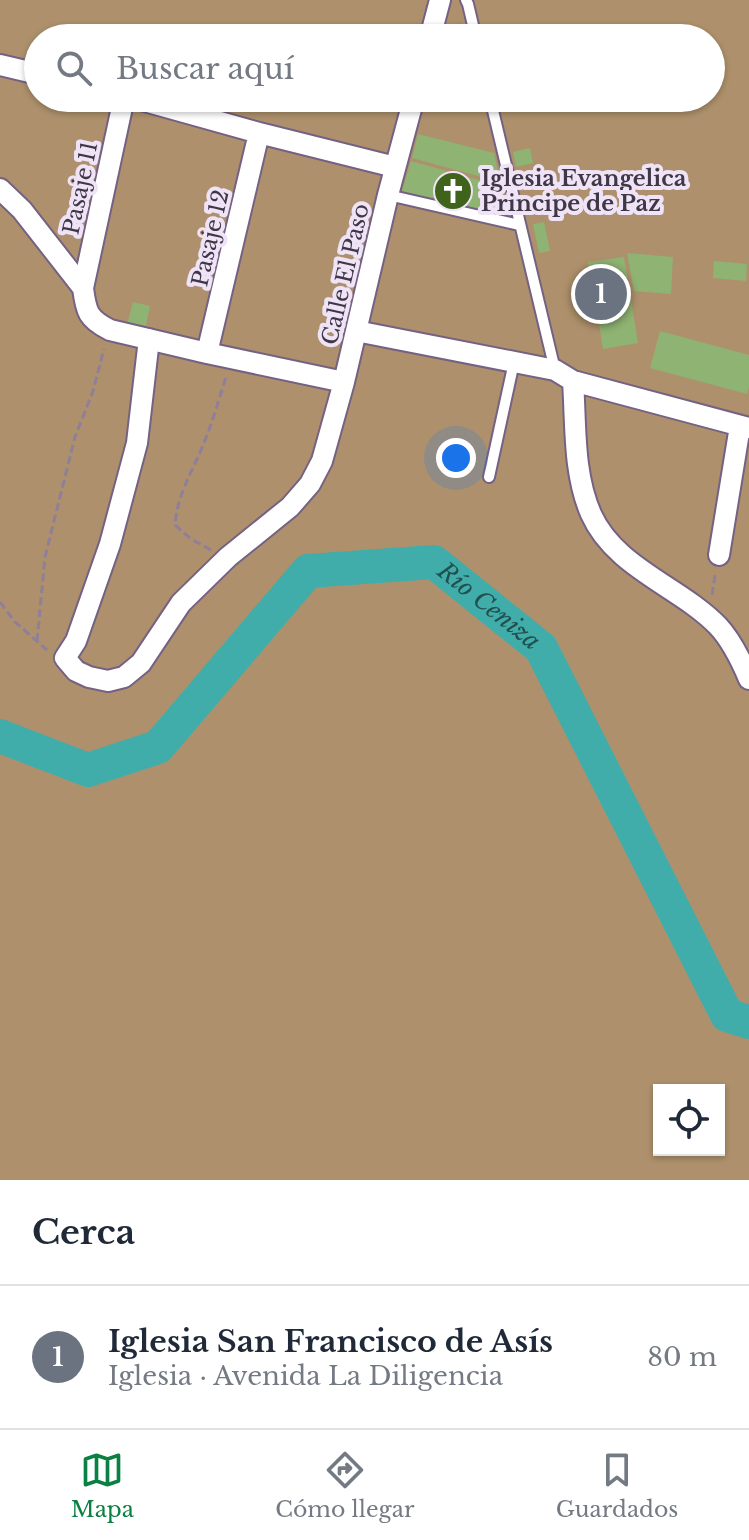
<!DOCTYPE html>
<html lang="es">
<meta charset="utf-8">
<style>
:root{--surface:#fff;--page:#f6f6f7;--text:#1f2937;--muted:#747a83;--line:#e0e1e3;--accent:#0b8043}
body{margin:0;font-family:"Libre Baskerville",serif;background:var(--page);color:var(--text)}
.controls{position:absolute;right:24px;bottom:24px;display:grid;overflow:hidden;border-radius:0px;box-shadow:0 2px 6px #0004}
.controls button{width:72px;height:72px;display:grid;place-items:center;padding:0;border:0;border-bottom:2px solid var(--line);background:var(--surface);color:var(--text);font:40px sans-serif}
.you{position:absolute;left:456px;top:458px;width:28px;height:28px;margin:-20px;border:6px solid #fff;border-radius:50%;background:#1a73e8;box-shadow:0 0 0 12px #1a73e833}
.badge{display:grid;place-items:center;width:52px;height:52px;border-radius:50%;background:var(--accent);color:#fff;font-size:26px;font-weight:700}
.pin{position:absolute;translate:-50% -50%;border:4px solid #fff;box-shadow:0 2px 8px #0006}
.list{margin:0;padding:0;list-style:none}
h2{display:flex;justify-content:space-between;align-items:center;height:104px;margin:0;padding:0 32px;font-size:34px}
h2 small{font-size:26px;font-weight:400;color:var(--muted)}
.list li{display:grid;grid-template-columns:52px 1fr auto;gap:24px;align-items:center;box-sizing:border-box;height:144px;padding:0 32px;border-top:2px solid var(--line)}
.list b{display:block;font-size:30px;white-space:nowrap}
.list p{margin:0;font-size:26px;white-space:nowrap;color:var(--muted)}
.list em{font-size:26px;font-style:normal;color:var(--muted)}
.icon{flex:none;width:44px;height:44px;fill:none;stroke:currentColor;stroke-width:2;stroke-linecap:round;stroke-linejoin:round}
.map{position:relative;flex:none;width:749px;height:1180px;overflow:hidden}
.search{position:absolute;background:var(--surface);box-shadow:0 2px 6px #0004;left:24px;right:24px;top:24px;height:88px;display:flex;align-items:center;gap:20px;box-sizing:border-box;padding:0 28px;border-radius:44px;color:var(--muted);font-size:30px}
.sheet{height:248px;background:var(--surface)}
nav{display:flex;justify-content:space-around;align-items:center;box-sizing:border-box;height:112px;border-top:2px solid var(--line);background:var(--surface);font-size:22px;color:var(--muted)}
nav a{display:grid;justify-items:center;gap:4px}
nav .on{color:var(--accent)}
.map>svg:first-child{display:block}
.green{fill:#ae916c;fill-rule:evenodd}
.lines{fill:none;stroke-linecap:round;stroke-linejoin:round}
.river{stroke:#40adaa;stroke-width:34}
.building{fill:#8eb372}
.service-casing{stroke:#756182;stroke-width:14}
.minor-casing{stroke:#756182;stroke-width:24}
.path{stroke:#8f7f99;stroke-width:3;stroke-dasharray:8 4;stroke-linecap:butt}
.service{stroke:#fff;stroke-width:10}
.minor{stroke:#fff;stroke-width:20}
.labels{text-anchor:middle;stroke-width:8;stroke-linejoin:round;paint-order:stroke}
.poi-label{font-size:22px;font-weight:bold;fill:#403745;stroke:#efe4f7;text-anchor:start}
.street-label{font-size:22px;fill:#403745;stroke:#efe4f7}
.water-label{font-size:24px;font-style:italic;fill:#21504e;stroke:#efe4f7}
</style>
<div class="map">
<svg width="749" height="1180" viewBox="0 0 749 1180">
<rect width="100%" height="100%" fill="#d5bee3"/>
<path class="green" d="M0,0H749V1180H0ZM38,38H711V98H38ZM659,1090H719V1150H659Z"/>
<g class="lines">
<path class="river" id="s1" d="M0,736L88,770L158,747L308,571L434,562L541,648L727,1015L749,1022"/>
</g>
<path class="building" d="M418,134L494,153L500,182L412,158Z
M530,148L533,163L516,167L513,152Z
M411,161L504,187L497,218L401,194Z
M544,222L550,251L539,253L533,224Z
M627,253L673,257L671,294L634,291Z
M624,257L638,343L603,349L596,305L575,308L571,283L591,280L588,262Z
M714,261L747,264L746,281L713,278Z
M133,302L150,306L145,330L127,325Z
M660,331L749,355V387L747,394L650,368Z"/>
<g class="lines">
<defs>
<path id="service" d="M466,0L468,4L476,38
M490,98L555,370
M388,195L519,225
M489,477L514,362"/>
<path id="minor" d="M430,38L440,0
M0,65L38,74
M124,98L83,288C86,312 88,319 110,330L207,353L344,382
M134,98L259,133L395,167
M0,189L22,210L83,288
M356,331L555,370L573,381L749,428
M149,339L137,443L110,544L76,641L65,658L76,671L89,677L108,681L124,677L141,663L181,603L228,557L290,507L310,484L322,461L344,382L388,195L414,98
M207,353L259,133
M573,381C576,425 573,473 591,514C615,568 679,586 718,626C732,641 741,660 749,679
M719,555L740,426"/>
</defs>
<use href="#service" class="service-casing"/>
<use href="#minor" class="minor-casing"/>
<path class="path" d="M211,550L191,539L175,525C177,495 193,470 204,443C213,421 219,399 226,377
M712,595L715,575
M0,602L15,622L47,650
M37,641L45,557L75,437L93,391L104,349"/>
<use href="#service" class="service"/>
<use href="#minor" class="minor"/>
</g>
<defs>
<symbol id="church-disc" viewBox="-11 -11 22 22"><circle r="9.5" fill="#3f631b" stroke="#efe4f7"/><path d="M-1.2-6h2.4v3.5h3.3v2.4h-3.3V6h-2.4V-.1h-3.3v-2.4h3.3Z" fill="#fff"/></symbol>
</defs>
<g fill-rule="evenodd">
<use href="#church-disc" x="431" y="169" width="44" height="44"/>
</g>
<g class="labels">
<g class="poi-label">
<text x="481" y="186">Iglesia Evangelica<tspan x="481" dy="25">Principe de Paz</tspan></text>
</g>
<g class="street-label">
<text transform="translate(80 188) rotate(-78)" y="8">Pasaje 11</text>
<text transform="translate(210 238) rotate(-77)" y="8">Pasaje 12</text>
<text transform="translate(345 274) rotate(-77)" y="8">Calle El Paso</text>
</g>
<g class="water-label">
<text dy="8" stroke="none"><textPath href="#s1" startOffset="596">Río Ceniza</textPath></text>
</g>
</g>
</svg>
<div class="controls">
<button><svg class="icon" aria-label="locate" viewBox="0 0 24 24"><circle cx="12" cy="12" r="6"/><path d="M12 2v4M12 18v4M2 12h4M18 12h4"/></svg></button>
</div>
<div class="you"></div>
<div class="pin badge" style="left:601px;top:294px;background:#6b7280">1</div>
<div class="search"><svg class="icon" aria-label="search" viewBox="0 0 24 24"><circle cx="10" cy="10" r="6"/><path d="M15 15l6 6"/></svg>Buscar aquí</div>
</div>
<section class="sheet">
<h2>Cerca<small></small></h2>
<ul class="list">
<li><span class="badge" style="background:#6b7280">1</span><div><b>Iglesia San Francisco de Asís</b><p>Iglesia · Avenida La Diligencia</p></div><em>80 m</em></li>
</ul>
</section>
<nav>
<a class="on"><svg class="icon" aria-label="map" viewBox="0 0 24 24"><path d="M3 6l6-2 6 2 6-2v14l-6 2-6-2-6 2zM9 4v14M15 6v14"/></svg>Mapa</a>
<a><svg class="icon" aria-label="directions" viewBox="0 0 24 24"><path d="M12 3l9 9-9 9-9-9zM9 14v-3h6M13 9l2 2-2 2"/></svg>Cómo llegar</a>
<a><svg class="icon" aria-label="saved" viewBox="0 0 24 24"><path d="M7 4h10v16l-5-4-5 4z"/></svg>Guardados</a>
</nav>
